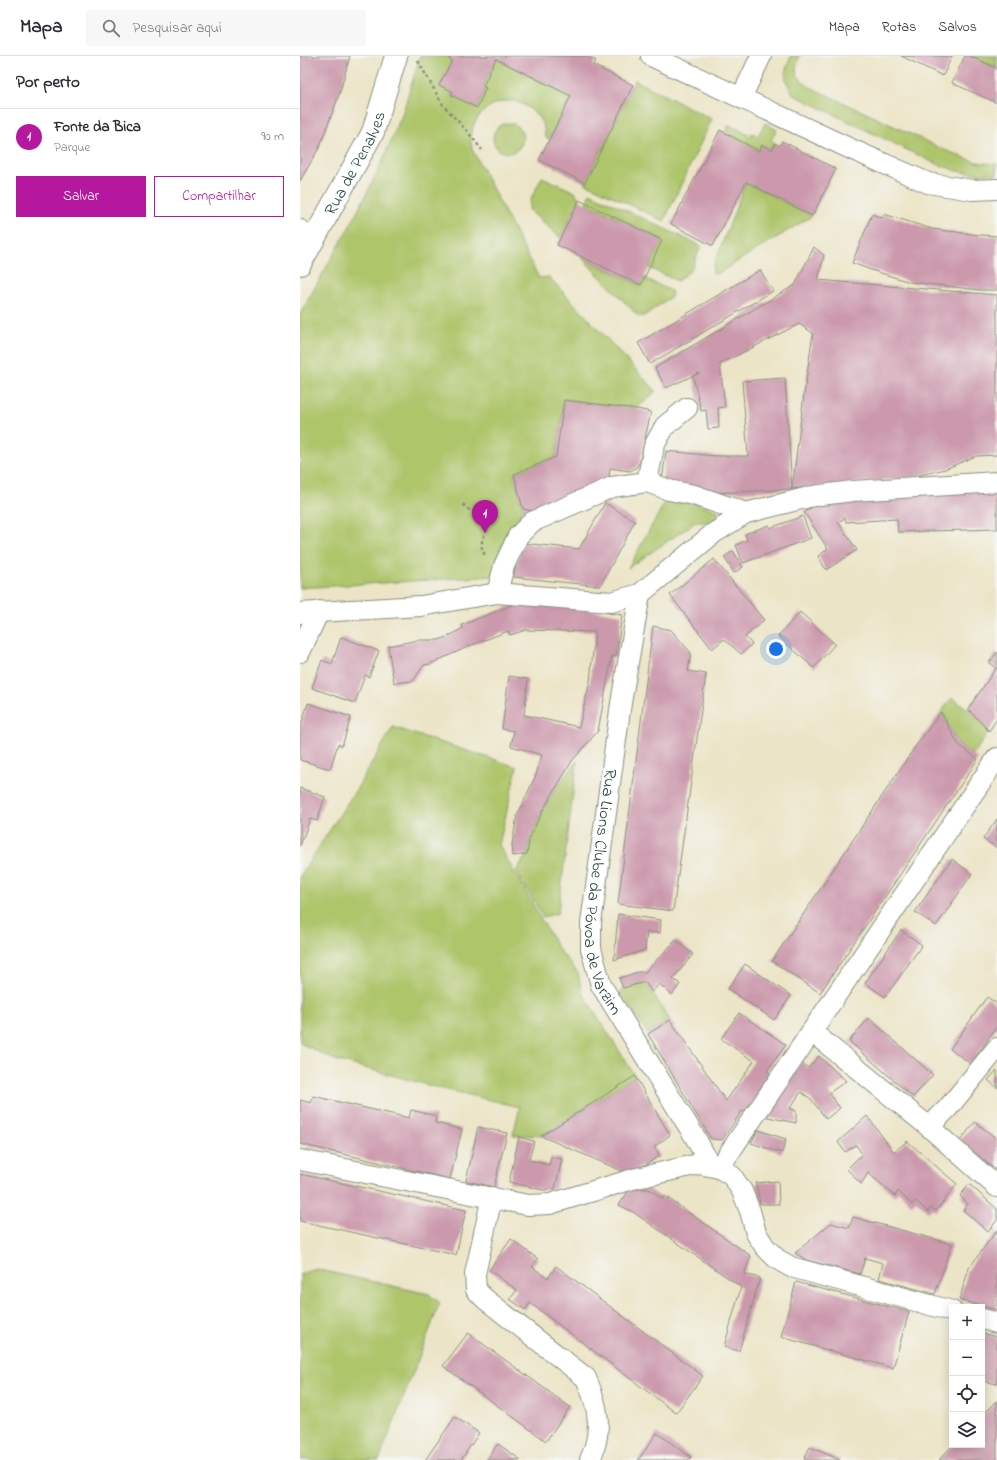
<!DOCTYPE html>
<html lang="pt">
<meta charset="utf-8">
<style>
:root{--surface:#fff;--page:#f7f7f7;--text:#2b2b33;--muted:#7c7c81;--line:#e1e1e2;--accent:#b5179e}
body{margin:0;font-family:"Indie Flower",sans-serif;background:var(--page);color:var(--text)}
.controls{position:absolute;right:12px;bottom:12px;display:grid;overflow:hidden;border-radius:0px;box-shadow:0 2px 10px #0003}
.controls button{width:36px;height:36px;display:grid;place-items:center;padding:0;border:0;border-bottom:1px solid var(--line);background:var(--surface);color:var(--text);font:20px sans-serif}
.you{position:absolute;left:476px;top:593px;width:14px;height:14px;margin:-10px;border:3px solid #fff;border-radius:50%;background:#1a73e8;box-shadow:0 0 0 6px #1a73e833}
.badge{display:grid;place-items:center;width:26px;height:26px;border-radius:50%;background:var(--accent);color:#fff;font-size:13px;font-weight:700}
.pin{position:absolute;translate:-50% -33px;filter:drop-shadow(0 1px 2px #0008)}
.pin::after{content:'';position:absolute;top:21px;width:14px;height:12px;background:inherit;clip-path:polygon(0 0,100% 0,50% 100%)}
.list{margin:0;padding:0;list-style:none}
h2{display:flex;justify-content:space-between;align-items:center;height:52px;margin:0;padding:0 16px;font-size:17px}
h2 small{font-size:13px;font-weight:400;color:var(--muted)}
.list li{display:grid;grid-template-columns:26px 1fr auto;gap:12px;align-items:center;box-sizing:border-box;height:56px;padding:0 16px;border-top:1px solid var(--line)}
.list b{display:block;font-size:15px;white-space:nowrap}
.list p{margin:0;font-size:13px;white-space:nowrap;color:var(--muted)}
.list em{font-size:13px;font-style:normal;color:var(--muted)}
.actions{display:flex;gap:8px;padding:12px 16px}
.actions a{flex:1;padding:9px 0;border:1px solid var(--accent);border-radius:0px;text-align:center;font-size:14px;color:var(--accent)}
.actions .main{background:var(--accent);color:#fff}
.icon{flex:none;width:22px;height:22px;fill:none;stroke:currentColor;stroke-width:2;stroke-linecap:round;stroke-linejoin:round}
.map{position:relative;flex:none;width:697px;height:1404px;overflow:hidden}
header{display:flex;align-items:center;gap:24px;box-sizing:border-box;height:56px;padding:0 20px;background:var(--surface);border-bottom:1px solid var(--line)}
header strong{font-size:19px}
nav{display:flex;gap:22px;margin-inline-start:auto;font-size:14px}
.search{width:280px;height:36px;background:var(--page);display:flex;align-items:center;gap:10px;box-sizing:border-box;padding:0 14px;border-radius:0px;color:var(--muted);font-size:15px}
main{display:flex}
aside{flex:1;background:var(--surface)}
.map>svg:first-child{display:block}
.green{fill:#aec56a;stroke:#66814f}
.building{fill:#cb98ac}
.lines{fill:none;stroke-linecap:round;stroke-linejoin:round}
.minor-casing{stroke:#86907d;stroke-width:22}
.tertiary-casing{stroke:#86907d;stroke-width:24}
.path{stroke:#86907d;stroke-width:2.5;stroke-dasharray:3 3;stroke-linecap:butt}
.minor{stroke:#fff;stroke-width:20}
.tertiary{stroke:#fff;stroke-width:22}
.labels{text-anchor:middle;stroke-width:3;stroke-linejoin:round;paint-order:stroke}
.street-label{font-size:17px;fill:#1f3d34;stroke:#f6f6f2}
</style>
<header>
<strong>Mapa</strong>
<div class="search"><svg class="icon" aria-label="search" viewBox="0 0 24 24"><circle cx="10" cy="10" r="6"/><path d="M15 15l6 6"/></svg>Pesquisar aqui</div>
<nav><a>Mapa</a><a>Rotas</a><a>Salvos</a></nav>
</header>
<main>
<aside>
<h2>Por perto<small></small></h2>
<ul class="list">
<li><span class="badge">1</span><div><b>Fonte da Bica</b><p>Parque</p></div><em>90 m</em></li>
</ul>
<div class="actions"><a class="main">Salvar</a><a>Compartilhar</a></div>
</aside>
<div class="map">
<svg width="697" height="1404" viewBox="0 0 697 1404">
<rect width="100%" height="100%" fill="#f6f6f2"/>
<filter id="ink" filterUnits="userSpaceOnUse"><feTurbulence type="fractalNoise" baseFrequency=".025" numOctaves="2"/><feDisplacementMap in="SourceGraphic" scale="8" xChannelSelector="R" yChannelSelector="G"/><feConvolveMatrix kernelMatrix="1 2 1 2 8 2 1 2 1" color-interpolation-filters="sRGB"/></filter>
<filter id="wash" filterUnits="userSpaceOnUse"><feTurbulence type="fractalNoise" baseFrequency=".012" numOctaves="4" result="noise"/><feDisplacementMap in="SourceGraphic" scale="16" xChannelSelector="R" yChannelSelector="G"/><feGaussianBlur stdDeviation="0.9" result="paint"/><feColorMatrix in="noise" values="0 0 0 0 0 0 0 0 0 0 0 0 0 0 0 0 0 1.4 0 .05"/><feComposite in="paint" operator="in"/></filter>
<g filter="url(#wash)">
<rect width="100%" height="100%" fill="#ece4c6"/>
<path class="green" d="M120,0H150L149,3L152,5L140,29L153,36L151,39L177,52L186,33L183,30L196,3L271,40L249,83L245,81C245,65 235,55 222,48C219,47 216,45 213,45C192,43 172,60 171,81C170,85 172,89 172,93L239,222L249,221L356,335L337,353L264,344L256,401L214,418L223,453L198,501L196,520L0,532V258L52,166L78,115L102,59Z
M491,0H500C493,15 496,20 508,30L647,95L676,106L697,108V118H681L657,115L632,106L494,39C483,22 483,19 491,0Z
M670,0H697V12Z
M334,24L412,63L364,165L285,127L333,29Z
M193 82a15 15 0 1 1 30 0a15 15 0 1 1-30 0Z
M465,67L477,74L471,84L475,87L472,94L462,89L459,95L425,77L429,69L451,80L452,77L458,80Z
M242,121L275,136L280,144H279L261,182L229,154L230,145Z
M446,126L512,160L417,218L413,217V211Z
M290,137L401,190L391,214L377,225L349,212L362,184L286,147Z
M281,201L340,229L344,222L371,235L372,240L344,260H338Z
M369,439L418,455L419,459C413,469 405,466 396,466L328,512Z
M652,642L668,653L689,675L673,699L658,688L641,656Z
M93,671L217,711L199,789L257,891L278,917L282,936L335,1020L241,1080L213,1079L220,1051L139,1032L35,1004L0,987V820L59,729Z
M277,705L258,857L243,861L216,815L227,798L230,784L243,754L256,732Z
M345,926L352,936L370,964L348,978L320,936L323,932Z
M16,1213L129,1238L140,1247L79,1404H0V1218Z"/>
<g id="blocks">
<path class="building" d="M0,0H50L39,39L19,92L0,125Z
M150,0H287L296,5L293,9L333,29L285,127L239,104L271,40L196,3L183,30L186,32L177,52L151,39L153,36L139,29L152,5L149,3Z
M601,0H652L643,20Z
M665,0H670L697,12V47L652,27Z
M420,74L459,95L462,89L472,94L475,87L480,90L482,85L536,113L512,160L446,126L413,190L371,168Z
M279,144L362,184L341,229L257,189Z
M572,158L582,162L584,158L632,173L680,179L697,180V234H680L610,226L571,214L552,207Z
M514,191L524,199L518,224L697,239V399L676,400L645,413L608,422L492,433L415,437L362,425L366,395L416,400H448L442,325L485,322L492,433L504,338L513,277L499,268L420,308L425,351L418,352L419,372L408,373L406,354L401,355L393,320L399,317L366,332L355,312L495,229Z
M460,214L473,235L350,308L338,287Z
M264,344L337,353L351,356L340,405L337,411L330,415L310,412L308,428L240,456L223,453L214,418L256,401Z
M697,434V473L598,476L597,463L546,466L545,462L538,466L557,494L526,514L518,500L528,493L504,456L524,444Z
M305,447L335,465L300,530L213,521L222,487L279,493Z
M503,460L511,482L443,507L436,489L447,484L445,478L469,469L470,472Z
M433,495L443,511L434,517L424,501Z
M414,503L464,564L445,581L452,588L441,598L424,583L412,593L370,539Z
M217,547L266,550L322,559L316,601L312,600L298,675L272,705L243,754L230,781L227,798L213,800L212,789L217,760L236,719L242,699L211,690L214,675L202,673L209,620L228,623L224,659L279,671L290,625L295,576L226,574L210,579L208,575L172,589L130,608L124,609L113,625L94,627L88,590L119,584H139L151,579L163,572L162,569Z
M500,556L535,588L514,612L478,580Z
M353,570L371,574L391,597L388,615L406,618L373,855L318,848Z
M41,581L79,595L69,621L65,619L55,647L12,632L22,604L32,608Z
M697,596V663L689,675L668,653L696,612L689,607Z
M8,647L51,661L42,690L38,688L30,713L0,704V673Z
M641,656L658,688L678,703L520,937L472,905L615,691Z
M0,732L25,741L17,765L10,763L0,790Z
M697,763V792L683,783Z
M652,803L672,818L636,870L615,856Z
M318,858L361,864L360,877L347,876L345,894L314,904Z
M601,874L622,889L585,941L565,927Z
M376,884L393,898L373,923L380,928L372,939L359,928L352,936L345,926L323,932L319,922L338,916H345Z
M445,908L491,940L474,964L428,933Z
M687,941L697,948V970L671,1008L650,993Z
M439,957L486,989L467,1015L473,1019L446,1058L442,1055L422,1084L411,1083L348,978L370,964L426,1045L454,1005L421,983Z
M569,962L633,1019L613,1041L549,985Z
M519,1000L546,1025L529,1037L540,1052L526,1063L511,1043L501,1036L490,1052L496,1055V1067L468,1061L467,1055L501,1006L508,1012Z
M697,1014V1032L688,1024Z
M335,1020L370,1079L354,1091L360,1100L329,1118L241,1080Z
M13,1040L109,1062L111,1054L136,1060L135,1067L162,1073L150,1123L0,1088V1044L11,1047Z
M567,1060L594,1096L607,1085L657,1128L636,1155L631,1152L628,1156L616,1145L612,1149L598,1135L595,1140L568,1117L561,1128L547,1113L562,1098L556,1089L545,1096L538,1086Z
M675,1066L697,1083V1115L660,1085Z
M178,1071L207,1077L194,1131L166,1125Z
M458,1074L486,1083L482,1097L451,1087Z
M219,1081L234,1085L229,1104L249,1109L251,1101L262,1103L255,1133L243,1134L209,1126Z
M0,1118L166,1154L156,1199L0,1165Z
M478,1125L479,1148H460L456,1127Z
M669,1128L697,1153V1164L688,1176L663,1154L668,1148L660,1140Z
M330,1133H349L363,1143L365,1140L451,1200L444,1218L460,1222L439,1295L424,1291L441,1231L333,1156L319,1149Z
M553,1161L652,1188L635,1238L579,1223L583,1207L565,1202L560,1218L506,1204L495,1197L531,1167L549,1172Z
M697,1174V1254L659,1244L669,1212Z
M211,1183L238,1203L232,1211L248,1222L256,1210L403,1320L376,1357L230,1247L225,1254L210,1243L217,1234L189,1214Z
M496,1226L609,1256L593,1312L481,1281Z
M168,1277L270,1351L246,1385L143,1310Z
M682,1277L697,1281V1328L682,1325Z
M697,1345V1404H639L653,1389H682V1360Z
M155,1361L179,1377L161,1404H125Z
M357,1377L391,1401L388,1404H338Z
M198,1388L221,1404H186Z
M510,1391L529,1399L540,1404H508L504,1403Z"/>
</g>
</g>
<g filter="url(#ink)">
<use href="#blocks" fill-opacity="0" stroke="#86907d" stroke-width="1"/>
<g class="lines">
<defs>
<g id="minor">
<path d="M351,0L551,93L628,127L672,134L697,133"/>
<path d="M441,42L461,0"/>
<path d="M0,174L14,182"/>
<path d="M347,426L369,434L394,439L446,457"/>
<path d="M197,537L204,510L218,480L232,466L312,431L347,426L354,390L365,370L387,352"/>
<path id="s1" d="M340,538L321,647L291,867V893L301,929L395,1081L410,1109"/>
<path d="M0,557L121,550L197,537L311,546L340,538L414,477L446,457L513,440L553,435L697,426"/>
<path d="M0,596L19,555"/>
<path d="M512,976L629,1071L697,1131"/>
<path d="M629,1071L648,1052L697,992"/>
<path d="M0,1104L228,1149L250,1148L333,1123L399,1108L419,1112L697,702"/>
<path d="M419,1112L432,1120L442,1135L450,1155L456,1177L465,1191L477,1203L491,1211L652,1255"/>
<path d="M192,1141L175,1218L176,1234L185,1243L286,1322C299,1352 303,1374 290,1404"/>
<path d="M682,1263L697,1267"/>
</g>
<g id="tertiary">
<path id="s2" d="M0,208L73,76L96,0"/>
</g>
</defs>
<use href="#minor" class="minor-casing"/>
<use href="#tertiary" class="tertiary-casing"/>
<path class="path" d="M118,5L143,49L167,75L182,94
M163,448C174,462 182,453 190,464C188,477 176,485 185,499"/>
<use href="#minor" class="minor"/>
<use href="#tertiary" class="tertiary"/>
</g>
</g>
<g class="labels">
<g class="street-label">
<text dy="6" stroke="none"><textPath href="#s2" startOffset="115">Rua de Penalves</textPath></text>
<text dy="6" stroke="none"><textPath href="#s1" startOffset="303">Rua Lions Clube da Póvoa de Varzim</textPath></text>
</g>
</g>
</svg>
<div class="controls">
<button>+</button>
<button>−</button>
<button><svg class="icon" aria-label="locate" viewBox="0 0 24 24"><circle cx="12" cy="12" r="6"/><path d="M12 2v4M12 18v4M2 12h4M18 12h4"/></svg></button>
<button><svg class="icon" aria-label="layers" viewBox="0 0 24 24"><path d="M12 4l9 5-9 5-9-5zM3 14l9 5 9-5"/></svg></button>
</div>
<div class="you"></div>
<div class="pin badge" style="left:185px;top:477px">1</div>
</div>
</main>
